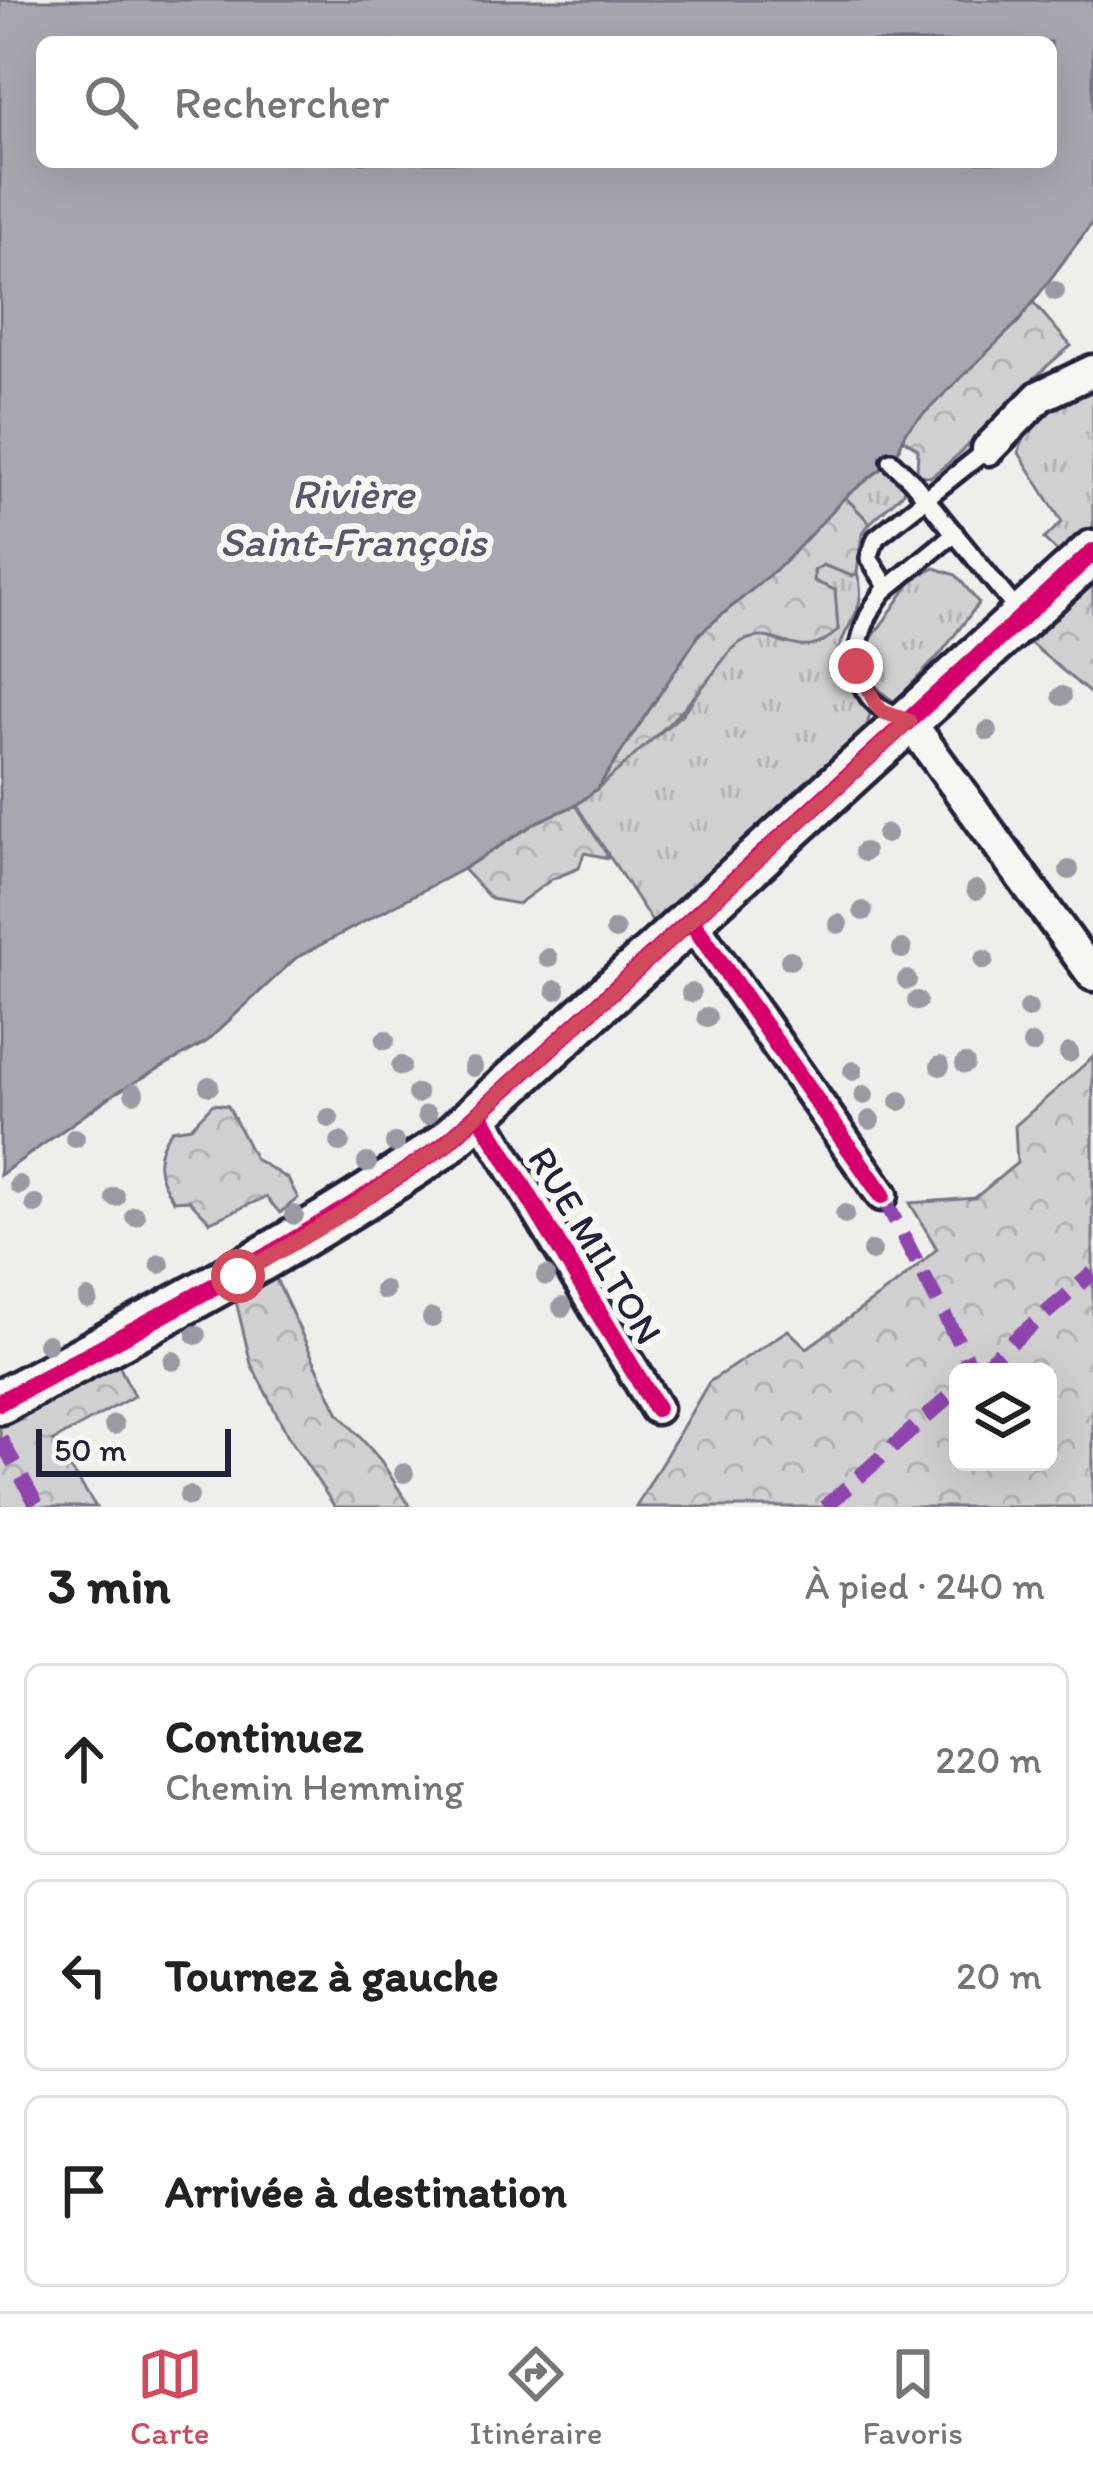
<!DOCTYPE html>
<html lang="fr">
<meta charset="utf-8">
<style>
:root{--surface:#fff;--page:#f2f2f2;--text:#222;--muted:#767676;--line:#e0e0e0;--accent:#d1495b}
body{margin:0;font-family:Itim,sans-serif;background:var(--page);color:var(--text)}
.controls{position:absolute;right:36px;bottom:36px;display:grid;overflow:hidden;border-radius:18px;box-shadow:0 12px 48px #0002}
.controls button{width:108px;height:108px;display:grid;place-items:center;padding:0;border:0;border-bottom:3px solid var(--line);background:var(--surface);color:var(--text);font:60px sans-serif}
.scale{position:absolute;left:36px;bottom:30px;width:195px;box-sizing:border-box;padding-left:12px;border:6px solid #22223b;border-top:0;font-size:33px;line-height:42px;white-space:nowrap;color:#22223b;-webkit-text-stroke:9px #f6f6f2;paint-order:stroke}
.stop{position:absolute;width:36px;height:36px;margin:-27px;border:9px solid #d1495b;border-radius:50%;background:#fff}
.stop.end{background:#d1495b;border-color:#fff;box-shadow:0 3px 12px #0008}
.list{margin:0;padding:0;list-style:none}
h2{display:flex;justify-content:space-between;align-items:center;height:156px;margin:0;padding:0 48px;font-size:51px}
h2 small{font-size:39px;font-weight:400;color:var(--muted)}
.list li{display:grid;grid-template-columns:78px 1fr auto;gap:36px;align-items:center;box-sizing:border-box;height:192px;margin:0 24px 24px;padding:0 24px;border:3px solid var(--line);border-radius:18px}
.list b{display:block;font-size:45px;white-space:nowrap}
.list p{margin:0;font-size:39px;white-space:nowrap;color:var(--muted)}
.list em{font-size:39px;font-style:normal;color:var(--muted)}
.icon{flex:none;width:66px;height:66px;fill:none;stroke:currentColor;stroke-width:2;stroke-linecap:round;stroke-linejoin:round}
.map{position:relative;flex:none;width:1093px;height:1507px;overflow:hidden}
.search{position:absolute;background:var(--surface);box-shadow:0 12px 48px #0002;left:36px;right:36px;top:36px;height:132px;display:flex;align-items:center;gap:30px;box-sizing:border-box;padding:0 42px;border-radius:18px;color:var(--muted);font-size:45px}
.sheet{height:804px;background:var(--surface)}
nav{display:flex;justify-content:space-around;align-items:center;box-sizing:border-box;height:168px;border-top:3px solid var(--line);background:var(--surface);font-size:33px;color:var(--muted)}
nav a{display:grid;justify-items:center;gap:6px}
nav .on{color:var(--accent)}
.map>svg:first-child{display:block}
.grass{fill:url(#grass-tufts);stroke:#797986;stroke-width:3}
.forest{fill:url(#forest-crowns);stroke:#797986;stroke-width:3;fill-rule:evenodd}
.water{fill:#a7a7af;stroke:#727281;stroke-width:3;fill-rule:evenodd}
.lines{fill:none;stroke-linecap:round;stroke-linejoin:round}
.lane-casing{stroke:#22223b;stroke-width:24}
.street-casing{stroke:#22223b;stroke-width:39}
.secondary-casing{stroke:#22223b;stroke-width:51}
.lane{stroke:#f6f6f2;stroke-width:15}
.street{stroke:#f6f6f2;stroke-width:30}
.secondary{stroke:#f6f6f2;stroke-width:42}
.quiet{stroke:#8e44ad;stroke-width:15;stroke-dasharray:30 15;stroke-linecap:butt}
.cycleway-casing{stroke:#f6f6f2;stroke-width:26}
.cycleway{stroke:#d6006c;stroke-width:18}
.tree{fill:#9a9aa3}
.route{stroke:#d1495b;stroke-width:15}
.labels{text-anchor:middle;stroke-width:12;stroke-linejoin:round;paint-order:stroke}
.street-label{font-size:39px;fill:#22223b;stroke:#f6f6f2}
.water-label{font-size:42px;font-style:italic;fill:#575769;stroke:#f6f6f2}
</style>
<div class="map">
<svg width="1093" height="1507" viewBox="0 0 1093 1507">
<defs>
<pattern id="grass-tufts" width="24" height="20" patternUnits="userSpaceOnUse" patternTransform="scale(3)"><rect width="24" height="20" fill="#d0d0d1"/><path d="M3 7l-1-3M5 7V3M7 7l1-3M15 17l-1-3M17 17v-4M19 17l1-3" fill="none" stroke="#b2b2b4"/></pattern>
<pattern id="forest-crowns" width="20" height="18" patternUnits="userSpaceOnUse" patternTransform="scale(3)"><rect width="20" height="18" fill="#d0d0d1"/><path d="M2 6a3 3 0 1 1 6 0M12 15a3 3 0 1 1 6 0" fill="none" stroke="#b2b2b4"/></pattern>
</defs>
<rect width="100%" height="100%" fill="#eeeeeb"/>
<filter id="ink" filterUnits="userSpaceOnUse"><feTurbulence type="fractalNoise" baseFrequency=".00833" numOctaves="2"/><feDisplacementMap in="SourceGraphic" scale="24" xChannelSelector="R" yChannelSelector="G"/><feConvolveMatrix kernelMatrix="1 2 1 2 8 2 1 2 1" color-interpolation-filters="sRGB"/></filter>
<g filter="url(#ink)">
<path class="grass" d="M1093,390V527L1065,551L1058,552L1044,539L1062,522L1019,453C1023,418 1064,401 1093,390Z
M885,466L904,486L903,493L870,523L845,497Z
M823,565L851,575L857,573C872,614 834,631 838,665C841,684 862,697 870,714L864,737L655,926L576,805L682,714L736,643L761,634L785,644L838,630L835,591L814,581V570Z
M935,568L956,575L979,603L941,653L895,702C874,689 864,674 865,648L914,578Z"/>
<path class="forest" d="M1033,302L1071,346C1019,386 983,440 930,477L917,474L918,449L903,439L905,432L1019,321Z
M845,497L870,523L862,534L857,573L852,576L823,565L814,571V581L835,590L838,630C798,669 782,624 743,641C730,647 721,663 712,675C678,719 638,752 597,789L700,633L785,562Z
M1093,584V696L1030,643Z
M576,805L609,858L584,853L579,868L552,879L518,904L491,899L463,869L539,821Z
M1093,1057V1507H636L709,1382L788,1330L807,1348L900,1281L937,1249L910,1203L975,1198L1017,1163L1015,1126ZM958,1372H1048V1462H958Z
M213,1104L228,1106L255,1159L288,1179L298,1198L280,1213L266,1197L210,1222L189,1200L174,1201C156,1177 152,1155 172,1130L191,1127Z
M276,1279L338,1412L381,1461L410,1507H335L288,1436L251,1364L236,1301Z
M118,1363L134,1396L53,1441L96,1507H0V1424Z"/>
<path class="water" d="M0,0H1093V222L1019,321L906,431L896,457L845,497L785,562L700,633L597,789L576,805L539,821L463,869L296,958L206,1042L114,1094L0,1175ZM42,42H1051V162H42Z"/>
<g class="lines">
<defs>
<path id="lane" d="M891,461L911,480L1020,614
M888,588L869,558L876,538L988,449
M904,717C840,703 851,632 884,591L955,533"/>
<path id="street" d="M988,449L1040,396L1093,371
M909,721L1093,975
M691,921L882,1195
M480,1115L656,1408"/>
<path id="secondary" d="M0,1402C152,1321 301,1243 443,1146L1093,552"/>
</defs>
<use href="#lane" class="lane-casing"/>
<use href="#street" class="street-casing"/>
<use href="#secondary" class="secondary-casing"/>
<use href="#lane" class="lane"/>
<use href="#street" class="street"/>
<use href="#secondary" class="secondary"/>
<path class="quiet" d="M882,1195L974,1372
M977,1372L1093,1273
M0,1438L38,1507
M825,1507L958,1389"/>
<defs>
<path id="cycleway" d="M691,921L882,1195
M480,1115L656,1408
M0,1402C152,1321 301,1243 443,1146L1093,552"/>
</defs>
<use href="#cycleway" class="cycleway-casing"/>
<use href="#cycleway" class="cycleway"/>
</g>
<g class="tree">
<circle cx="1055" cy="291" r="10"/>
<circle cx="1062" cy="696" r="10"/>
<circle cx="988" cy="731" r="10"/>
<circle cx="886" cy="834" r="10"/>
<circle cx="864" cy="852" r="10"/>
<circle cx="1069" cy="870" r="10"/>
<circle cx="976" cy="890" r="10"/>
<circle cx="863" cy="911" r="10"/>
<circle cx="838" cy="924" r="10"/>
<circle cx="615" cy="930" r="10"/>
<circle cx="902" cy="949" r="10"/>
<circle cx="548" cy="958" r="10"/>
<circle cx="790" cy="960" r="10"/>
<circle cx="984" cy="960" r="10"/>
<circle cx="907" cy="980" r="10"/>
<circle cx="556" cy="990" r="10"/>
<circle cx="691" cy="993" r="10"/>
<circle cx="917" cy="1001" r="10"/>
<circle cx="1028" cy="1009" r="10"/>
<circle cx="707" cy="1017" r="10"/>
<circle cx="385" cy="1040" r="10"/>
<circle cx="1032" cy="1044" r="10"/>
<circle cx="1069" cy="1053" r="10"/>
<circle cx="965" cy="1064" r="10"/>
<circle cx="401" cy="1066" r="10"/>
<circle cx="940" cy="1066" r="10"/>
<circle cx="473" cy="1067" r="10"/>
<circle cx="853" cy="1071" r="10"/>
<circle cx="209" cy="1086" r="10"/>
<circle cx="134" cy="1093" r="10"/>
<circle cx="417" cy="1094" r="10"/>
<circle cx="864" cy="1095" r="10"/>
<circle cx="900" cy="1101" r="10"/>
<circle cx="427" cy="1115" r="10"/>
<circle cx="329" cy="1118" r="10"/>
<circle cx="870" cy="1120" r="10"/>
<circle cx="75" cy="1138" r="10"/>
<circle cx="340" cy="1142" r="10"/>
<circle cx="395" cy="1143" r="10"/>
<circle cx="367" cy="1163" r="10"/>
<circle cx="19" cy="1185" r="10"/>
<circle cx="115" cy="1197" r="10"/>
<circle cx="561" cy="1198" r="10"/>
<circle cx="35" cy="1204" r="10"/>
<circle cx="845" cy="1214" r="10"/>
<circle cx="294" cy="1215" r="10"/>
<circle cx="135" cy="1216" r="10"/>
<circle cx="872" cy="1251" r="10"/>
<circle cx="160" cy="1264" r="10"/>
<circle cx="546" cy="1276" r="10"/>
<circle cx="384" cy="1290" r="10"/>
<circle cx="88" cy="1299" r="10"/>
<circle cx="562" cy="1307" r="10"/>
<circle cx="432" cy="1318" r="10"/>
<circle cx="196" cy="1335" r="10"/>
<circle cx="47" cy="1344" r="10"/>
<circle cx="173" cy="1361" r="10"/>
<circle cx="114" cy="1425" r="10"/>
<circle cx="404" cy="1473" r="10"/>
<circle cx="189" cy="1496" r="10"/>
</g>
</g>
<g class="lines" filter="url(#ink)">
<path class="route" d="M238,1276L339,1216L443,1146L909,721L883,712L877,706L856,666"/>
</g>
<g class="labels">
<g class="street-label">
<text transform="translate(596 1245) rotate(59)" y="14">RUE MILTON</text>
</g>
<g class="water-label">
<text x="353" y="508">Rivière<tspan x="353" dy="48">Saint-François</tspan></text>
</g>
</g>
</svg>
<div class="controls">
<button><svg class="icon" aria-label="layers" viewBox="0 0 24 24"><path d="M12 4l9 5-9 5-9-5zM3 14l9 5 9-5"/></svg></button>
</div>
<div class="scale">50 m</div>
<div class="stop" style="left:238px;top:1276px"></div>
<div class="stop end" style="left:856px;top:666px"></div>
<div class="search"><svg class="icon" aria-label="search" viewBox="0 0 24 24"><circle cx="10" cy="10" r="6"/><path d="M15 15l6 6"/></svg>Rechercher</div>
</div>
<section class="sheet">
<h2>3 min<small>À pied · 240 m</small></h2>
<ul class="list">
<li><svg class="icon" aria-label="ahead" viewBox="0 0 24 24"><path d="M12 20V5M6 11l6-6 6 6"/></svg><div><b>Continuez</b><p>Chemin Hemming</p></div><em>220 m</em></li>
<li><svg class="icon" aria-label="left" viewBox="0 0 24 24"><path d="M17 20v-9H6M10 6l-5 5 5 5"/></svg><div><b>Tournez à gauche</b></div><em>20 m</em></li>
<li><svg class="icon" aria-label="arrive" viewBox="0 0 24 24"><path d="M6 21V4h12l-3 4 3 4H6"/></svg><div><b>Arrivée à destination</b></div></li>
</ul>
</section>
<nav>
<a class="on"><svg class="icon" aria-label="map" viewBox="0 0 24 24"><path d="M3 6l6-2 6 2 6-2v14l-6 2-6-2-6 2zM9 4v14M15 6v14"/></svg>Carte</a>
<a><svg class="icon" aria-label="directions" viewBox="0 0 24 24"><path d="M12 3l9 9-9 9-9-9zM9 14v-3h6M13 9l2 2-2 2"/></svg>Itinéraire</a>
<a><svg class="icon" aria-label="saved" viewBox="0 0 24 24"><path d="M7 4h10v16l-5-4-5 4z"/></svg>Favoris</a>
</nav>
